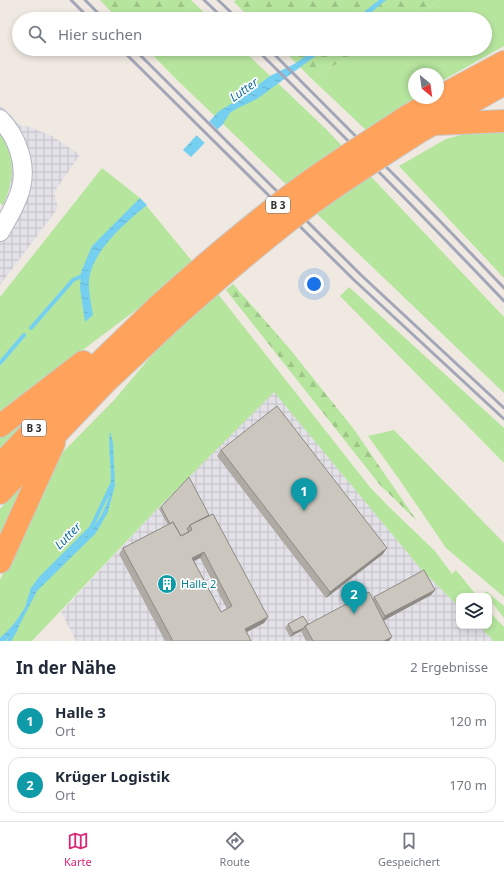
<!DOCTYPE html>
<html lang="de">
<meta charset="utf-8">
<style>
:root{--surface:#fff;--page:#f2f2f3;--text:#1f2937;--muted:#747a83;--line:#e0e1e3;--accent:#db2777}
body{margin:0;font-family:"Noto Sans",sans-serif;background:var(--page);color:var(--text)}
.controls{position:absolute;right:12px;bottom:12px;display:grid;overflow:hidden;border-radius:8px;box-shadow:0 2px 6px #0003}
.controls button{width:36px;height:36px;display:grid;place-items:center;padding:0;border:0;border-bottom:1px solid var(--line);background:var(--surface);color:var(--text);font:20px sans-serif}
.compass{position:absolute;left:408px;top:68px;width:36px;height:36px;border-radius:50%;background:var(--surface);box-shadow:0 2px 6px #0003;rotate:151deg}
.you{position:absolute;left:314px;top:284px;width:14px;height:14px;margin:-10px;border:3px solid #fff;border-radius:50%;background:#1a73e8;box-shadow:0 0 0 6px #1a73e833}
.badge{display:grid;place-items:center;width:26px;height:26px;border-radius:50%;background:var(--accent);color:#fff;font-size:13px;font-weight:700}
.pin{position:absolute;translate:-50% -33px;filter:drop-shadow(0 1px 2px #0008)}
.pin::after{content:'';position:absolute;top:21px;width:14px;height:12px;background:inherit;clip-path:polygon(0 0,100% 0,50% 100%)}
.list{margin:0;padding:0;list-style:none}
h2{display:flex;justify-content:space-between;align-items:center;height:52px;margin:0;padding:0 16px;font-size:17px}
h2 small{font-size:13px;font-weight:400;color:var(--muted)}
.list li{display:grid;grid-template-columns:26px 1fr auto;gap:12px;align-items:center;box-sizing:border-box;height:56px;margin:0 8px 8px;padding:0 8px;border:1px solid var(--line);border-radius:12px}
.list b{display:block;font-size:15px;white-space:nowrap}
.list p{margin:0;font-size:13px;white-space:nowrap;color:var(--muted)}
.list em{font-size:13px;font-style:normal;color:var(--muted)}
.icon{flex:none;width:22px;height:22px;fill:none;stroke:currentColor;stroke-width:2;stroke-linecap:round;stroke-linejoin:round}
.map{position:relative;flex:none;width:504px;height:641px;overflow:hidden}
.search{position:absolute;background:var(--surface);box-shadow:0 2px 6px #0003;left:12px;right:12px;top:12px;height:44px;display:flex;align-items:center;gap:10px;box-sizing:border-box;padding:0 14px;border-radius:22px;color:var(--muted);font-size:15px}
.sheet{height:180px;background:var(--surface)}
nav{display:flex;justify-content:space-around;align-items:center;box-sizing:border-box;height:56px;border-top:1px solid var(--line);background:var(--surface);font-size:11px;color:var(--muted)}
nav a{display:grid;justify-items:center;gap:2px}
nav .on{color:var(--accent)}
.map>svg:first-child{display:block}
.industrial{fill:url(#industrial-grid)}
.grass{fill:#b6e59e}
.forest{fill:url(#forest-firs)}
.water{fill:url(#water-ripples)}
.pier{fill:#efe9e1}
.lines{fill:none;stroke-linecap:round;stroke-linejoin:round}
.stream{stroke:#75cff0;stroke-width:4}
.secondary-casing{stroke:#b4b7c1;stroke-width:20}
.highway-casing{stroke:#c9c9c9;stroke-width:24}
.secondary{stroke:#fff;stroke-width:18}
.highway{stroke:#ffa35c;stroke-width:22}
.rail{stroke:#a3a6b8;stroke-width:3}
.highway-bridge-casing{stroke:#c9c9c9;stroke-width:24;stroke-linecap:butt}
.highway-bridge{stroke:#ffa35c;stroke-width:22}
.wall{fill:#afaba4;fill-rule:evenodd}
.shaded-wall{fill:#8e8b86}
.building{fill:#cbc7bf;stroke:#8e8b86;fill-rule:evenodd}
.labels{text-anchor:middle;stroke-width:3.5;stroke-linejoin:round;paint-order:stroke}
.shield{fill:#fff;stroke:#6d6d6d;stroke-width:1}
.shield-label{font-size:10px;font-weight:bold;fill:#2e2e2e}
.culture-label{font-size:11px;fill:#0d838f;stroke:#fff;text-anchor:start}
.water-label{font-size:12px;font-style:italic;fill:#0d6fa3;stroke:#fff}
</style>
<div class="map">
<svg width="504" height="641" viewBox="0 0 504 641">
<defs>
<pattern id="industrial-grid" width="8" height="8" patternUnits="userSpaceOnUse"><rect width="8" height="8" fill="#e3e1e8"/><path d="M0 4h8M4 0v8" fill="none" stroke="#c3c1c7"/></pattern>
<pattern id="forest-firs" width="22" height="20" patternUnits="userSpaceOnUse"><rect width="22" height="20" fill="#b6e59e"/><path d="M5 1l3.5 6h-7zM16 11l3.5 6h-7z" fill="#9dc588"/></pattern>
<pattern id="water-ripples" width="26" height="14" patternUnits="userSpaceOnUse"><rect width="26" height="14" fill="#75cff0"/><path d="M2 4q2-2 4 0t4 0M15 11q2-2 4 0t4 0" fill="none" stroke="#66b2ce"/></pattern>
</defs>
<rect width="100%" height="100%" fill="#efe9e1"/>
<path class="industrial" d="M0,106L6,110L19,125L30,127L52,136L80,155L54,192L58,208L0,285V210L3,205L0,203Z
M274,391L421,569L459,607V626H479L494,641H76L61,612L156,510Z"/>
<path class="grass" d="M440,0H504V46L438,83V74H414V98H418L366,130L312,79L361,49H485V19H411Z
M193,2L211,19H178Z
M151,49H242L326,129L504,317V393L175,78L149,51Z
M482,129H504V278L399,166L446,139Z
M0,134C16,156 14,181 3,205L0,203Z
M102,168L140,198L192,261L152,298L0,412V297Z
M349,287L504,428V463L340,296Z
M218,294L369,486L386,504L435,551L452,574L456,570L477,596H459V607L421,569L274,392L156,510L32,641H0V580L49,475L63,452L115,399L167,337Z
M54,394L0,453V438Z
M394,430L504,543V597L446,548L399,479L368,436Z
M30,475L0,541V509Z
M486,591L504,606V618L489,599V596H486L484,593Z
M489,611L504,627V641H494L479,626H489Z"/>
<path class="forest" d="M100,0H191L193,2L178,19H118Z
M236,0H440L411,19H251L234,2Z
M282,49H361L312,79Z
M233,284L289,348L353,428L417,521L380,485L226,290Z"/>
<path class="water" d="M379,0H386L363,19H355Z
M315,49H325L257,99L236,109L230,113L223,124L191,157L183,150L218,112L242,97L270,76L296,63Z
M140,198L147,205C126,222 97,247 90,274C87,286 91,302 93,315L85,322L80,288L81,272L92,246Z
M110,431L113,443L115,485L108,512L96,533L37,591L18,628L5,641H0V638C10,629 18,620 25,607C27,602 28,595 31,590C36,583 44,576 50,570C72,549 102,527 109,495C114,473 107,452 110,431Z"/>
<path class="pier" d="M208,120L219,131L206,144L195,134Z"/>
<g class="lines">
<path class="stream" d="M31,328L73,280L84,275
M0,363L24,335
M32,590L40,579L91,528L112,484
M9,641L16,629"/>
<defs>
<path id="secondary" d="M0,119C17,136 27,164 21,188C17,204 8,218 0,232"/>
<path id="highway" d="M406,117L452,90L504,62
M437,124L504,121
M419,132L504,84
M0,426L83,362
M0,465L69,392L159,305
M0,493L106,382L172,320
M0,562L54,443"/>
</defs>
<use href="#secondary" class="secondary-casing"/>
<use href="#highway" class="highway-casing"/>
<use href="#secondary" class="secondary"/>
<use href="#highway" class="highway"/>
<path class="rail" d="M71,0L90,19
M85,0L104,19
M204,0L224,19
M218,0L238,19
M121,49L354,280L504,419
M134,49L361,275L504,408
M256,49C340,132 423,216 504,301
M269,49L439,220L504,288"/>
<defs>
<path id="highway-bridge" d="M159,305C207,262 255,221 307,183C339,160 373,139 406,117
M172,320C214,282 256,246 300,212C338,183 379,158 419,132"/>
</defs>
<use href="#highway-bridge" class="highway-bridge-casing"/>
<use href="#highway-bridge" class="highway-bridge"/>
</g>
<path class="wall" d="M221,450L383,554L326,598L217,456Z
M161,507L209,515L268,617L264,623L247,632L251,641H165L119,554L123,548L168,525L159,509ZM200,558L227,609L221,612L194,561Z
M435,590L431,595L384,620L390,641H306L301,631L290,637L285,628L288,624H308L372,599L374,597Z"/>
<path class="shaded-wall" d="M387,548L383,554L326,598L330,592Z
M204,552L200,558L188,564L192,558Z
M435,590L431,595L381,622L385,616Z
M268,617L264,623L241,635L245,629Z
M304,628L301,631L290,637L293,633Z
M392,637L389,641H384Z"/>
<path class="building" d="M277,406L387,548L330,592L221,450Z
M189,477L209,515L190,525L187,529L189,532L181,536L173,522L170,524L161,507Z
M213,514L268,617L245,629L251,641H173L123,548L173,522L181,536L192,530L190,525ZM204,552L232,606L221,612L192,558Z
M424,570L435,590L385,616L374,597Z
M369,592L392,637L384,641H313L305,626Z
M303,616L308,624L305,626L304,628L293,633L288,624Z"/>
<defs>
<symbol id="building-disc" viewBox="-11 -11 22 22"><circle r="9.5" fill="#0f9aa8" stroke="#fff"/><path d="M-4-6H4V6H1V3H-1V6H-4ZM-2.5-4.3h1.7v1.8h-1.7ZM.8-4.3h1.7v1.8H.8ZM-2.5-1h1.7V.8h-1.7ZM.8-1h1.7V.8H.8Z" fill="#fff"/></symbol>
</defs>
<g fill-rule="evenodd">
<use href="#building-disc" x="156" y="573" width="22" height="22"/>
</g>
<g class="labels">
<g class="shield">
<rect x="266" y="197" width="24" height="16" rx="3"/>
<rect x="22" y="420" width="24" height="16" rx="3"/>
</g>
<g class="shield-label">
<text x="278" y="209">B 3</text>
<text x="34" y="432">B 3</text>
</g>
<g class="culture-label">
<text x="181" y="588">Halle 2</text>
</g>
<g class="water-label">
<text transform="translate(244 90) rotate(-35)" y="4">Lutter</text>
<text transform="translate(68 536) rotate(-45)" y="4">Lutter</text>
</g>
</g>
</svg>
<div class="controls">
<button><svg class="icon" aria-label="layers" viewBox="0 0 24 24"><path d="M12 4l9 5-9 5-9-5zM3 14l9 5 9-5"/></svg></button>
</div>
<svg class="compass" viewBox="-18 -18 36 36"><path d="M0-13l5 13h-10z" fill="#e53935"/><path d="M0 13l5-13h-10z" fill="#747a83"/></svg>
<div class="you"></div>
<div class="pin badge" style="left:304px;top:511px;background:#0f9aa8">1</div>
<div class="pin badge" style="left:354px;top:614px;background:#0f9aa8">2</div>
<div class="search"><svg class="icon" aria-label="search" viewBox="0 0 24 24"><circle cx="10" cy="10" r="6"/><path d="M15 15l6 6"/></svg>Hier suchen</div>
</div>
<section class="sheet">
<h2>In der Nähe<small>2 Ergebnisse</small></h2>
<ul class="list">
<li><span class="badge" style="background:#0f9aa8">1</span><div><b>Halle 3</b><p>Ort</p></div><em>120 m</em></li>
<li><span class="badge" style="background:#0f9aa8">2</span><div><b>Krüger Logistik</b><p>Ort</p></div><em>170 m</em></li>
</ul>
</section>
<nav>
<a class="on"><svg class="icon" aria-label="map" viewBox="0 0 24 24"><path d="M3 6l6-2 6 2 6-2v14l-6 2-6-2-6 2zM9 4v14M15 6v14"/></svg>Karte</a>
<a><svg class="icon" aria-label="directions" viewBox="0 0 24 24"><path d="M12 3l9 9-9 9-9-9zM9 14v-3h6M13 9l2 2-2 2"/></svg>Route</a>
<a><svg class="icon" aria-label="saved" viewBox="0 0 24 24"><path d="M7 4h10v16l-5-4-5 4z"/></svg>Gespeichert</a>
</nav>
